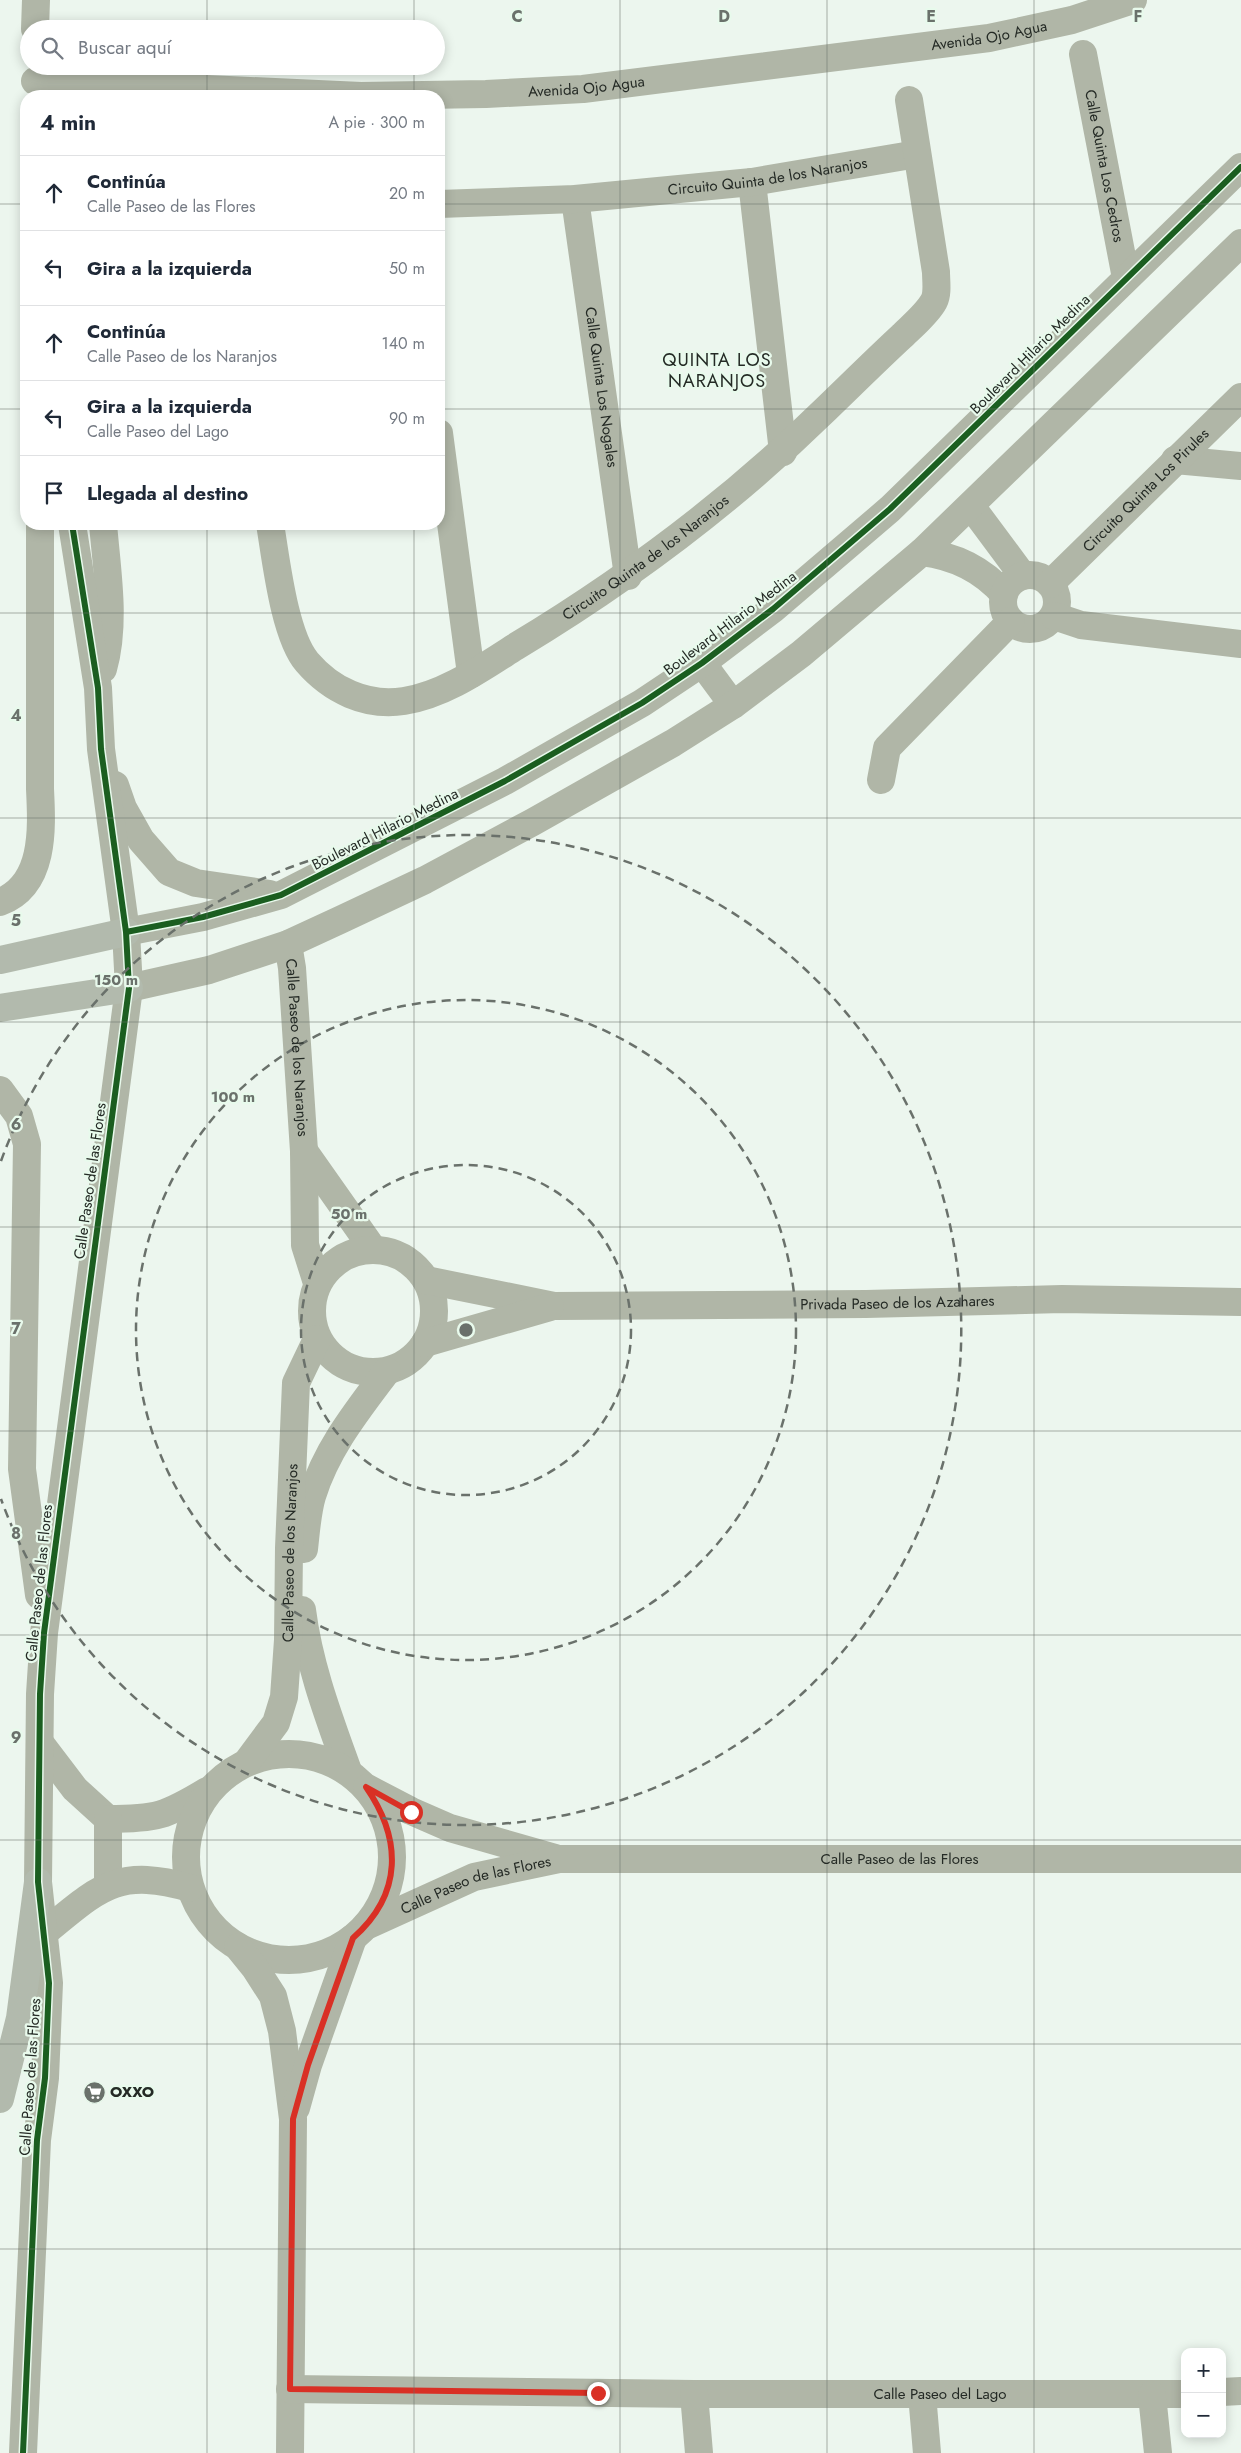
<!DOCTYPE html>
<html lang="es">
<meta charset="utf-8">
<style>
:root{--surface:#fff;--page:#f6f6f7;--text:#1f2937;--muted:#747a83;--line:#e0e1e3}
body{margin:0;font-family:Jost,sans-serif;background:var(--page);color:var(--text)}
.controls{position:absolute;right:15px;bottom:15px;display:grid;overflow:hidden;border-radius:10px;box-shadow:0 2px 12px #0003}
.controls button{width:45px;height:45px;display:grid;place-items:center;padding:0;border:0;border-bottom:1px solid var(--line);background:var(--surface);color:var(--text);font:25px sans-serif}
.stop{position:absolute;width:15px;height:15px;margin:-11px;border:4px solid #d93025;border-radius:50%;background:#fff}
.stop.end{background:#d93025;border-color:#fff;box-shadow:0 1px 5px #0008}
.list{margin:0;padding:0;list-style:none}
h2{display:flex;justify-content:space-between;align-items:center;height:65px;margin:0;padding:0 20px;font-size:21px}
h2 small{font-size:16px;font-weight:400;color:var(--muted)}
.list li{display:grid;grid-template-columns:32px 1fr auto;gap:15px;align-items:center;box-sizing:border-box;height:75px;padding:0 20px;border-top:1px solid var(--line)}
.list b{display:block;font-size:19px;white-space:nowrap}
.list p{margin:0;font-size:16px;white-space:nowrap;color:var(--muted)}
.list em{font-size:16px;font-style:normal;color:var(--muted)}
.icon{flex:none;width:28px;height:28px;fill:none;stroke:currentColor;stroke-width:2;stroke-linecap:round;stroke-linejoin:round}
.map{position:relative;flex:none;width:1241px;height:2453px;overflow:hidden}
.search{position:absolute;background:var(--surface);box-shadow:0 2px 12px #0003;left:20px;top:20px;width:425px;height:55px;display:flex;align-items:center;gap:12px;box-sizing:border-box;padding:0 18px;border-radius:28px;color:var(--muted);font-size:19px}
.panel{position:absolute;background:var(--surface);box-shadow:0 2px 12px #0003;left:20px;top:90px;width:425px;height:440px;border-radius:20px}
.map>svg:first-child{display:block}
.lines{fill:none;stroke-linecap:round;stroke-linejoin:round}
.minor{stroke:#b0b6a7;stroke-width:28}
.major{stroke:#b2baad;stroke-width:28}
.cycleway-casing{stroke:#e8faec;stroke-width:9}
.cycleway{stroke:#1b5e20;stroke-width:6}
.route{stroke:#d93025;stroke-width:6}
.grid{fill:none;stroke:#6a716b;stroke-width:1;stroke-opacity:0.55}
.ring{fill:none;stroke:#6a716b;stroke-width:2.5;stroke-dasharray:9 6}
.labels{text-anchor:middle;stroke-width:4.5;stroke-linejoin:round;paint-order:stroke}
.street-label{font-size:15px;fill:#242a25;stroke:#e8faec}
.poi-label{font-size:15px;font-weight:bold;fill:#242a25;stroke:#e8faec;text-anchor:start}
.quarter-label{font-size:18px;letter-spacing:1px;fill:#242a25;stroke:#e8faec}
.grid-label{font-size:16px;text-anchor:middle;font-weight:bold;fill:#6a716b;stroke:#e8faec;stroke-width:4.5;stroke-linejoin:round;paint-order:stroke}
.centre{fill:#6a716b;stroke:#e8faec;stroke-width:2.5}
.ring-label{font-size:15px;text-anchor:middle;font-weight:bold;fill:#6a716b;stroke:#e8faec;stroke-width:4.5;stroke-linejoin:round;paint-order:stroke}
</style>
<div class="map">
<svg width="1241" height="2453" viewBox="0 0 1241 2453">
<rect width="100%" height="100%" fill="#ecf6ee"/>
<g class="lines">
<g class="minor">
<path d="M35,29L36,0"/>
<path id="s1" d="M1083,54L1126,278"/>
<path id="s2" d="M35,81L361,96L486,94L583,89L989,38L1072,20L1133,0"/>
<path d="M752,182L783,452"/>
<path id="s3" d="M575,199L628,576"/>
<path id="s4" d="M439,204L575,199L752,182L917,154"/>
<path d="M439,433L471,674"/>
<path d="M1175,460L1241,466"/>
<path d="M971,506L1023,576"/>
<path id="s5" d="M270,524C276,559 284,635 307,662C331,690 366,707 404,701C444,695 482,668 515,647C628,579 732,501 826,409C851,385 876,360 902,336C912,326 927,314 934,301C938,293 936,281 936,272L909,100"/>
<path d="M922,552C955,556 982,569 1004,594"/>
<circle cx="1030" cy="602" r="27"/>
<path id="s6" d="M1050,584L1241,397"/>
<path d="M1054,616L1081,625L1241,644"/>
<path d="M702,663L733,705"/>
<path d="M103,669C116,623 107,572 103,524"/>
<path d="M881,780L887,748L1011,621"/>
<path d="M115,785L123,808L141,840L169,872L196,883L270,894"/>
<path d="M0,902C45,885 42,829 40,789V524"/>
<path d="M126,932L203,917L281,895L505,781L642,703L702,663L773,609L890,509L1241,167"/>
<path id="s7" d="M288,944L292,968L304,1151L305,1245L317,1283"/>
<path d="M129,988L209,970L288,944L340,920L425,880L533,822L673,743L733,705L801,654L922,552L1241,243"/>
<path d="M0,1090L19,1116L27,1144L22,1469L39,1595"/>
<path d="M304,1151L373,1249"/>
<circle cx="373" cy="1311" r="61"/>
<path id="s8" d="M426,1280L554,1306L866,1304L1062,1299L1241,1302"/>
<path d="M425,1343L550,1307"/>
<path d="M304,1549C306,1532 307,1513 312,1496C327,1448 357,1411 387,1371"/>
<path d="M302,1610C309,1666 329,1718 348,1771"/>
<path d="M40,1743L75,1789L108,1819C156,1819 166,1816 207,1791"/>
<circle cx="289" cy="1857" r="103"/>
<path id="s9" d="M247,1762L276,1723L284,1697L288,1640L289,1548L296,1383L317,1339"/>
<path d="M367,1788L411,1811L450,1828L555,1858"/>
<path d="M108,1819V1885"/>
<path id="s10" d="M366,1926L474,1877L559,1859H1241"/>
<path d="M45,1932C99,1888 117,1867 190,1888"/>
<path d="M238,1947L255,1968L273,1996L282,2031L293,2119L290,2453"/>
<path d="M296,2108L308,2065L353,1938"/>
<path id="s11" d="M290,2389L694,2394H1185"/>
<path d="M1222,2392L1241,2391"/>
<path d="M694,2394L699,2453"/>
<path d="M922,2394L927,2453"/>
<path d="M1152,2395L1158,2453"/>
<path d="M23,2453L37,2140L45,2078L49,1983L38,1882L40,1694L44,1633L129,988L126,932L101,749L98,688L72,524"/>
</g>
<path class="major" d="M0,960L126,932
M0,1008L129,988
M0,2099L20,2018L38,1882"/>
<defs>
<path id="cycleway" d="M126,932L203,917L281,895L505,781L642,703L702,663L773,609L890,509L1241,167
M23,2453L37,2140L45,2078L49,1983L38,1882L40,1694L44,1633L129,988L126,932L101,749L98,688L72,524"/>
</defs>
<use href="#cycleway" class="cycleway-casing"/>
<use href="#cycleway" class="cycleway"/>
</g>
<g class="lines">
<path class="route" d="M411,1812L366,1787C402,1839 403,1894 353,1938L308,2065L293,2119L290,2389L598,2393"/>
</g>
<path class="grid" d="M207,0V29M414,0V29M620,0V2453M827,0V2453M1034,0V2453M207,66V96M414,66V96M0,204H26M439,204H1241M0,409H26M439,409H1241M207,524V2453M414,524V2453M0,613H1241M0,818H1241M0,1022H1241M0,1227H1241M0,1431H1241M0,1635H1241M0,1840H1241M0,2044H1241M0,2249H1241"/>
<g class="ring">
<circle cx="466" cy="1330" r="165"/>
<circle cx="466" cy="1330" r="330"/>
<path d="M1 1161A495 495 0 1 1 1 1499"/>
</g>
<defs>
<symbol id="supermarket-disc" viewBox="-11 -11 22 22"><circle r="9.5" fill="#6a716b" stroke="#e8faec"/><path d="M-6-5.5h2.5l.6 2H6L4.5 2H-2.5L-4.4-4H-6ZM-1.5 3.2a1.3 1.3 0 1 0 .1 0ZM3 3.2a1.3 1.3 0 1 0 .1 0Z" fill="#fff"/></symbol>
</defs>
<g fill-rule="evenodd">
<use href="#supermarket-disc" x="82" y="2080" width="25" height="25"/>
</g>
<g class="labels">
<g class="street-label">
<text dy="5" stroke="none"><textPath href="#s2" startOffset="958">Avenida Ojo Agua</textPath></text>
<text dy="5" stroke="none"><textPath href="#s2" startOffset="552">Avenida Ojo Agua</textPath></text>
<text dy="5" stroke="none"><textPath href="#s1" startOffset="114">Calle Quinta Los Cedros</textPath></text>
<text dy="5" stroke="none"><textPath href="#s4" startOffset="330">Circuito Quinta de los Naranjos</textPath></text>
<text transform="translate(1030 354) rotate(-45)" y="5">Boulevard Hilario Medina</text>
<text dy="5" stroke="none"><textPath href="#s3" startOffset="190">Calle Quinta Los Nogales</textPath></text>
<text dy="5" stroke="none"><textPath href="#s6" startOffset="134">Circuito Quinta Los Pirules</textPath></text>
<text dy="5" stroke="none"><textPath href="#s5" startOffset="536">Circuito Quinta de los Naranjos</textPath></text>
<text transform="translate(730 623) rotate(-37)" y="5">Boulevard Hilario Medina</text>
<text transform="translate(385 829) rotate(-27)" y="5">Boulevard Hilario Medina</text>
<text dy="5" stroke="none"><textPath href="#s7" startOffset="104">Calle Paseo de los Naranjos</textPath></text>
<text transform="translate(90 1181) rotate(-82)" y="5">Calle Paseo de las Flores</text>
<text dy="5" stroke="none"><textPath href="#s8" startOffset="474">Privada Paseo de los Azahares</textPath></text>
<text dy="5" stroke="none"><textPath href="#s9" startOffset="220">Calle Paseo de los Naranjos</textPath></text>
<text transform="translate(39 1583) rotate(-84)" y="5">Calle Paseo de las Flores</text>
<text dy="5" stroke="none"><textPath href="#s10" startOffset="546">Calle Paseo de las Flores</textPath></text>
<text dy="5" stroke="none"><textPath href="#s10" startOffset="118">Calle Paseo de las Flores</textPath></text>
<text transform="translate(30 2077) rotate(-86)" y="5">Calle Paseo de las Flores</text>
<text dy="5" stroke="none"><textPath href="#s11" startOffset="650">Calle Paseo del Lago</textPath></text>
</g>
<g class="poi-label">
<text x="110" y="2097">OXXO</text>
</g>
<g class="quarter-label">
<text x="717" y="366">QUINTA LOS<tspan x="717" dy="21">NARANJOS</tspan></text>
</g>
</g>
<g class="grid-label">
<text x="517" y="22">C</text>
<text x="724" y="22">D</text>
<text x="931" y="22">E</text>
<text x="1138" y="22">F</text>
<text x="16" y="721">4</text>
<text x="16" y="926">5</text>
<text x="16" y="1130">6</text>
<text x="16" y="1334">7</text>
<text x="16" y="1539">8</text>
<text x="16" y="1743">9</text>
</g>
<circle cx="466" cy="1330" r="8" class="centre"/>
<g class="ring-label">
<text x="116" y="985">150 m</text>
<text x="233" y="1102">100 m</text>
<text x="349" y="1219">50 m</text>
</g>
</svg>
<div class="controls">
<button>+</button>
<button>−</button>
</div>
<div class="stop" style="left:411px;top:1812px"></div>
<div class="stop end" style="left:598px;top:2393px"></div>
<div class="search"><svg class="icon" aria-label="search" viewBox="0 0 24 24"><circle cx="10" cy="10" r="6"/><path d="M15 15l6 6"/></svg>Buscar aquí</div>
<section class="panel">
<h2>4 min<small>A pie · 300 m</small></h2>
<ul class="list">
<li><svg class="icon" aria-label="ahead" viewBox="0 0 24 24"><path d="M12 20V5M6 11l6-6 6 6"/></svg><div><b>Continúa</b><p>Calle Paseo de las Flores</p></div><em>20 m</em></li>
<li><svg class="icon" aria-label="left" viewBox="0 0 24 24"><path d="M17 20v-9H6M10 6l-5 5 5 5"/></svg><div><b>Gira a la izquierda</b></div><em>50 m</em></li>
<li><svg class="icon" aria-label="ahead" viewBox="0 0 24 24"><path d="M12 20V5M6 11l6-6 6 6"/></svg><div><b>Continúa</b><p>Calle Paseo de los Naranjos</p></div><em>140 m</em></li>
<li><svg class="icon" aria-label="left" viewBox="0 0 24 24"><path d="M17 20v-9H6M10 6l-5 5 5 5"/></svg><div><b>Gira a la izquierda</b><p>Calle Paseo del Lago</p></div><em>90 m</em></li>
<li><svg class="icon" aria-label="arrive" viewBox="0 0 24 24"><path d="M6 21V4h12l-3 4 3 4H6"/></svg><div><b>Llegada al destino</b></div></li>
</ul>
</section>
</div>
